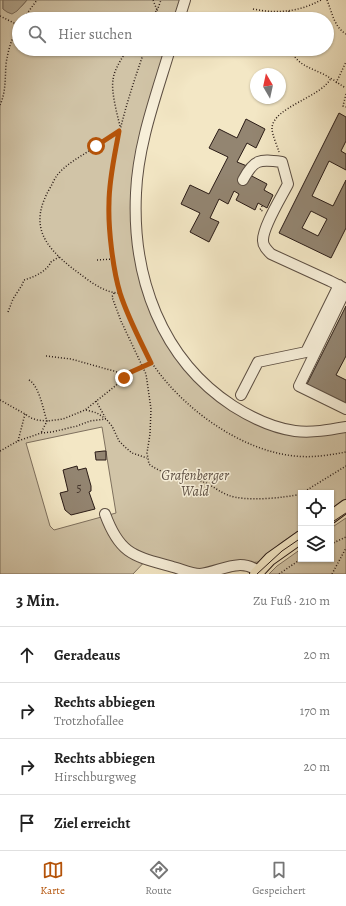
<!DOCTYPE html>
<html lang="de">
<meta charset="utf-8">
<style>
:root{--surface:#fff;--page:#f2f2f2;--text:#222;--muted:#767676;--line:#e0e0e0;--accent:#b45309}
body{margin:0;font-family:Alegreya,serif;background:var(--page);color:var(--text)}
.controls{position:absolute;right:12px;bottom:12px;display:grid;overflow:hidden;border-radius:0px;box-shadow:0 1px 3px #0004}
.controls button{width:36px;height:36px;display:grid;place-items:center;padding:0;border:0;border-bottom:1px solid var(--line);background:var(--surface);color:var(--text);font:20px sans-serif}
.compass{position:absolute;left:250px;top:68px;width:36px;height:36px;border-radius:50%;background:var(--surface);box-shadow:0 1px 3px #0004;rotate:351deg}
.stop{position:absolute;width:12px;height:12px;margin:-9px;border:3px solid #b45309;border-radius:50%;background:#fff}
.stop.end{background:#b45309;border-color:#fff;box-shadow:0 1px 4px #0008}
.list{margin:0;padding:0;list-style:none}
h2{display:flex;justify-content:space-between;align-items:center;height:52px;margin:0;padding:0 16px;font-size:17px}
h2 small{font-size:13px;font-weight:400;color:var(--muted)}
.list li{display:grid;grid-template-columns:26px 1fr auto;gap:12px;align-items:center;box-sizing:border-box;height:56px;padding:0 16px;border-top:1px solid var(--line)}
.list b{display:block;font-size:15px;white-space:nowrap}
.list p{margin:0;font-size:13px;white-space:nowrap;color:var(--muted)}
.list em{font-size:13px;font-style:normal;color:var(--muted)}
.icon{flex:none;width:22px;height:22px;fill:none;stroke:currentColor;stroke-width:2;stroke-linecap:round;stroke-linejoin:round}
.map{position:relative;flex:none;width:346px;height:574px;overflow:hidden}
.search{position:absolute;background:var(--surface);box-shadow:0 1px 3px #0004;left:12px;right:12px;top:12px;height:44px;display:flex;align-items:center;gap:10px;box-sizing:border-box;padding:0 14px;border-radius:22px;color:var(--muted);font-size:15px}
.sheet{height:276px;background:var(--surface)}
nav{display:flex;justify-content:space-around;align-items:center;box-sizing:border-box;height:56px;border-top:1px solid var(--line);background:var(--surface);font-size:11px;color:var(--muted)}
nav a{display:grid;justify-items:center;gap:2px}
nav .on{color:var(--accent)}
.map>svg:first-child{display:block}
.green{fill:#d1c4a7;stroke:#7e705e;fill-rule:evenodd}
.water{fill:#afa28a;stroke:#7a6c5c}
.building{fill:#938571;stroke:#2a1b16;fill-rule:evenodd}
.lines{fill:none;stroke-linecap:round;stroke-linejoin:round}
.minor-casing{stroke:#5c4e42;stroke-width:12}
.major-casing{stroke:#2a1b16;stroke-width:14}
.path{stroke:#2a1b16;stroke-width:1.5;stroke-dasharray:1 2;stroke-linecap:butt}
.minor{stroke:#f7efd9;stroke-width:10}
.major{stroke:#f3e7c5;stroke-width:12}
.tram{stroke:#2a1b16;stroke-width:1}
.route{stroke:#b45309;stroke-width:5}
.labels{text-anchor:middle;stroke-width:3;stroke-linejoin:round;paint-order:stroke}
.number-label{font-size:12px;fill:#44362d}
.park-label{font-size:14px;font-style:italic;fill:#5c4e42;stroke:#f7efd9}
</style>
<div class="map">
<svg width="346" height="574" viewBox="0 0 346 574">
<rect width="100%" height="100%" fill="#f3e7c5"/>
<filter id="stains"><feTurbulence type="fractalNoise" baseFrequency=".005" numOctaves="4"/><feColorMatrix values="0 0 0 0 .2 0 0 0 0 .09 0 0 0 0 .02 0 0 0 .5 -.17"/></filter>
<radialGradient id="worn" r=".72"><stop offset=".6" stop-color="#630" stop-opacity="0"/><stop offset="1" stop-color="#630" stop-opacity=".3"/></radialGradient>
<path class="green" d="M0,0H3V9L10,13L22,6L27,0H182L176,19H19V49H167L137,160V262L178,359L262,425L346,430V499L331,509V493H301V529L281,543L259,562L231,564L197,570L150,556L133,574H0ZM102,427L116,513L54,530L50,526L26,443Z
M346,518V574H269L277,566L301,549V559H331V528Z"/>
<path class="water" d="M3,0H27L17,11L12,14L7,12L3,9Z"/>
<path class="building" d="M339,113L346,117V141L341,151L346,154V170L329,161L312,196L333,206L346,180V228L331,258L279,233ZM311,211L327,219L318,236L302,228Z
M246,119L265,129L256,148L247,143L237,162L247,166L248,174L267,184L264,190L273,195L267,208L258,203L255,210L236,200L239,194L234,191L228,204L219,199L210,218L219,222L209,242L190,232L200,213L181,204L190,185L209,194L228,157L209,148L219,129L237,138Z
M346,306V356L336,375L346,380V406L306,386Z
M104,451H106V460H96L95,452Z
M77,466L78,470L86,468L91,486V491L89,492L95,509L71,515L65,510L60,493L68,491L63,470Z"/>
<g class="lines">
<defs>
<path id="minor" d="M179,19L185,0
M170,49C156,96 138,144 136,193C132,277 161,359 233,406C252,418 272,428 295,431C312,433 329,430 346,427
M243,180C254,159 259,159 282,162L288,184C282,196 262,228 263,241C263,246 267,250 271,254L330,281L346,289
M346,289L299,386L346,409
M241,395L258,362L306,352L339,285
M105,514C120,555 134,556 173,567C181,569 191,574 200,574C220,572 239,557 258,571"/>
<path id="major" d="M331,517L346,506
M256,574L270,559L301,537"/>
</defs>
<use href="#minor" class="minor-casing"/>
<use href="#major" class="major-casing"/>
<path class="path" d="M327,0C332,12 334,27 346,34
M253,9C277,14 299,12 321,0
M289,11V19
M0,16L18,25
M23,19L37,0
M150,19L157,10L153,0
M154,19L161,0
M145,49C130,92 116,135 111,181C110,188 109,197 109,205C109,233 112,264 120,292C125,310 134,328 142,344C145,351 148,358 152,363C182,408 241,451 295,456C312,458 330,455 346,452
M291,49C296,67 317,69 330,78C336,81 340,85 346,88
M336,83L346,62
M346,94L343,106L346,107
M0,105C6,92 5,78 6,64C8,50 12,37 19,25
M120,126C117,114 111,91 113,80C114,69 122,59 127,49
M119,131C111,135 104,141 96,146C84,155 70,161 59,173C55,177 53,183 50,188C29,224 43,245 72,268C86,278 102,293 120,293
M279,152C277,145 272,135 272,128C273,107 322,97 331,78
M262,206L260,210L263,211
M97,260L113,259
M114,293L112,297L121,321L146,374L151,409L150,434L147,453L149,464C162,475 183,475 198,480C210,483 217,491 228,495C244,502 284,498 301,494
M8,312L13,299L22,285L24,280C34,277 46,272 51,262L59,257
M46,356L71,359L128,375
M29,380C40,387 43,410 47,421L41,433
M0,400L25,414L31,418L37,420L47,421L63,419L85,410L114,387L131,372L151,363
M96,401L105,417
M86,410L97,413L106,419L112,426L119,441L125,447L132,453L147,458
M18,441L25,414
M0,451L18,441L41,433L52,432L77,426L90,421L106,419
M302,493L346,466
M331,544L346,537
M279,574L301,559
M332,574L346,548"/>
<use href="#minor" class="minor"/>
<use href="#major" class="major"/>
<path class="tram" d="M331,523L346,513
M257,574L282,551L301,538"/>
</g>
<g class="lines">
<path class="route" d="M96,146L119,131C115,154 109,179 109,203C108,228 113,270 120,293C128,318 140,340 151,363L131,372L124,378"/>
</g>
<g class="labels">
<g class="number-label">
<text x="79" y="492">5</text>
</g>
<g class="park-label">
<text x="195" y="480">Grafenberger<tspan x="195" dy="16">Wald</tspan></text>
</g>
</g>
<rect width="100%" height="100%" filter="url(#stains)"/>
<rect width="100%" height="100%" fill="url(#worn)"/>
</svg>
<div class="controls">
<button><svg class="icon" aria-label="locate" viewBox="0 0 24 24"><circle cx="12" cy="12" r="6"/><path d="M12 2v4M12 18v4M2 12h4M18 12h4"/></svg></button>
<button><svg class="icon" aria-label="layers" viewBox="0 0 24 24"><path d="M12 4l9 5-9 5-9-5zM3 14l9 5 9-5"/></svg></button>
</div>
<svg class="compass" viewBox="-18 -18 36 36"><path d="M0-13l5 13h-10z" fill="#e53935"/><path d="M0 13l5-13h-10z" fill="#767676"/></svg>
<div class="stop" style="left:96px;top:146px"></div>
<div class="stop end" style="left:124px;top:378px"></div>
<div class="search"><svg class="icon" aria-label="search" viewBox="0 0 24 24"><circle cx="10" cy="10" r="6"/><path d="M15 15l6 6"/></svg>Hier suchen</div>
</div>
<section class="sheet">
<h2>3 Min.<small>Zu Fuß · 210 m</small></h2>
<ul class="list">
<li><svg class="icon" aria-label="ahead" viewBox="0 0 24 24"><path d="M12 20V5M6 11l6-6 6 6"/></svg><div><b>Geradeaus</b></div><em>20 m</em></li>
<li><svg class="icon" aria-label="right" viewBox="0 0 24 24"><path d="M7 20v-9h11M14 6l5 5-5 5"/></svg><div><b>Rechts abbiegen</b><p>Trotzhofallee</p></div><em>170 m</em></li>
<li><svg class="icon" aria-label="right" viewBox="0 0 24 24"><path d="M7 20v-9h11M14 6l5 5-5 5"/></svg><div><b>Rechts abbiegen</b><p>Hirschburgweg</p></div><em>20 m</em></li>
<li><svg class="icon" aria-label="arrive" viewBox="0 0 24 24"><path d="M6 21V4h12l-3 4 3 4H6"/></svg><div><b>Ziel erreicht</b></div></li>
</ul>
</section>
<nav>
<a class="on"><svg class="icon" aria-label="map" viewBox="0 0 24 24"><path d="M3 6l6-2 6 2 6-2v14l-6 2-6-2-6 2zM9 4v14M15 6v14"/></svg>Karte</a>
<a><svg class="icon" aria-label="directions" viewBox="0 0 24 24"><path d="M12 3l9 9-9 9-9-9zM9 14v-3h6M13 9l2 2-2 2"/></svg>Route</a>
<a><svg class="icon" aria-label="saved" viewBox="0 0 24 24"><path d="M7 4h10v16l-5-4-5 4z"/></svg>Gespeichert</a>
</nav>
